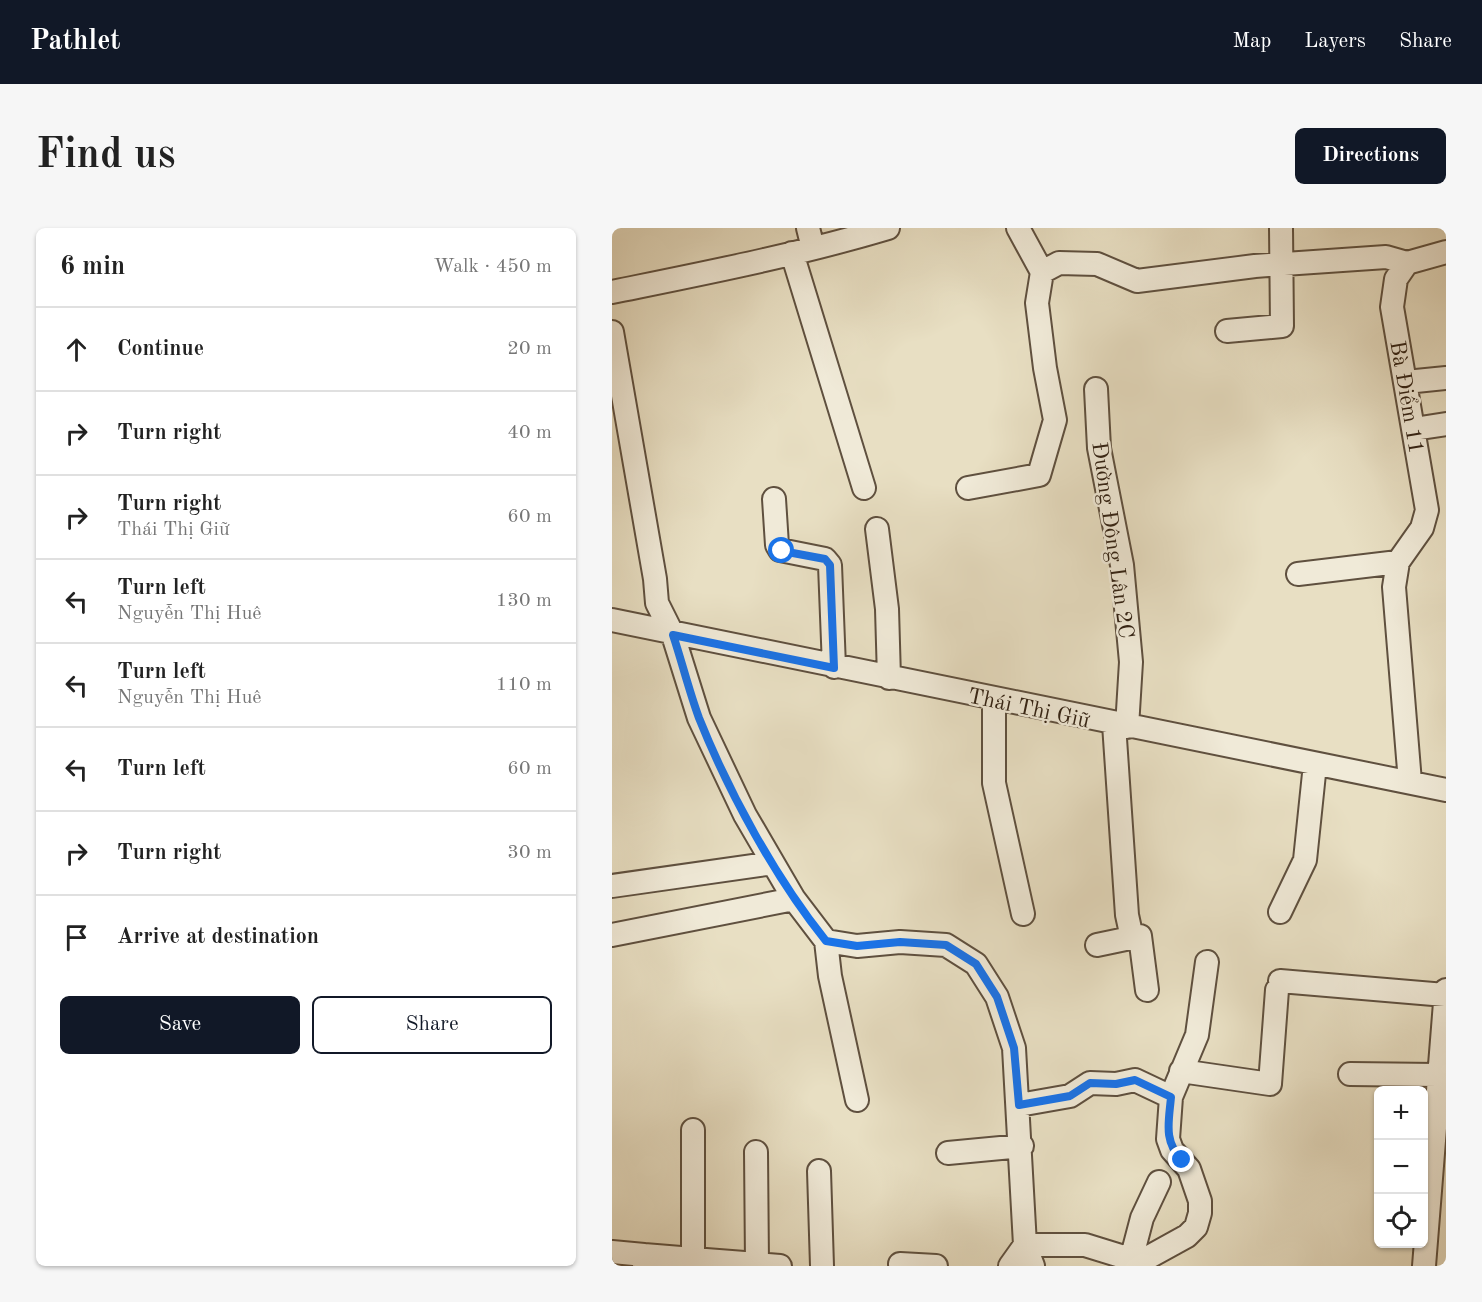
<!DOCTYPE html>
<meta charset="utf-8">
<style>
:root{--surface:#fff;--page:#f6f6f6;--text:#222;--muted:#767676;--line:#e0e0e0;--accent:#111827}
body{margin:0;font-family:"Old Standard TT",serif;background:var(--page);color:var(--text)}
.controls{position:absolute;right:18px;bottom:18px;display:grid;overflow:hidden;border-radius:9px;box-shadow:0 2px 4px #0004}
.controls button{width:54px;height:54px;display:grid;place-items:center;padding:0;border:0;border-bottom:2px solid var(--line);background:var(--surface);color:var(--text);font:30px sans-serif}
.stop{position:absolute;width:18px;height:18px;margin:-14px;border:4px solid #1a73e8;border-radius:50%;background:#fff}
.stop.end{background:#1a73e8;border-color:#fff;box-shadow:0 2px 6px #0008}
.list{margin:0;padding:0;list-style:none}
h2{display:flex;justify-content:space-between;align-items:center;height:78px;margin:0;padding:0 24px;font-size:26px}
h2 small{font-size:20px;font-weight:400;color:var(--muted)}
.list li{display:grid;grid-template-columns:39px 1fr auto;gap:18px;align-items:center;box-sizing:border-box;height:84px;padding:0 24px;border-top:2px solid var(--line)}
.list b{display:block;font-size:22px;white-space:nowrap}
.list p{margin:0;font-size:20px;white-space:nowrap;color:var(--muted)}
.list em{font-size:20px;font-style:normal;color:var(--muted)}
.actions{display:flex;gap:12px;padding:18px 24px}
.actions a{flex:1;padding:14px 0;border:2px solid var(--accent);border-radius:9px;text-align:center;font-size:21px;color:var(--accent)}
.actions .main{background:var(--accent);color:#fff}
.icon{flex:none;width:33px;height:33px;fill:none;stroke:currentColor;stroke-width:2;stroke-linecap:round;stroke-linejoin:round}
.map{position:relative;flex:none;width:834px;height:1038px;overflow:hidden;border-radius:9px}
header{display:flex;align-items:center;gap:36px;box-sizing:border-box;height:84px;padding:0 30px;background:var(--accent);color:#fff}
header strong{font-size:28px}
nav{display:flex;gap:33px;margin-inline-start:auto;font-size:21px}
.intro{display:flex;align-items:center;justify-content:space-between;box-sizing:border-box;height:144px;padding:0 36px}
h1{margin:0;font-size:42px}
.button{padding:15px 27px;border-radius:9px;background:var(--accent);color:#fff;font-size:21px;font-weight:700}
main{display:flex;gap:36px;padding:0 36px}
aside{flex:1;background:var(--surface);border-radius:9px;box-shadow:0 2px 4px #0004}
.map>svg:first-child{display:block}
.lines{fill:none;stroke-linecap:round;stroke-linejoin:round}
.minor-casing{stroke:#5f503f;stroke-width:26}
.minor{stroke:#f0ead8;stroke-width:22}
.route{stroke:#1a73e8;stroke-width:8}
.labels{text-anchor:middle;stroke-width:5;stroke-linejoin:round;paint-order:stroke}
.street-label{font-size:22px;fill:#312113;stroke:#f0ead8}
</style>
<header>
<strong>Pathlet</strong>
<nav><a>Map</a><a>Layers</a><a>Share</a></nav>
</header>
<div class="intro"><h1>Find us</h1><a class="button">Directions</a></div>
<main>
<aside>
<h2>6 min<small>Walk · 450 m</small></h2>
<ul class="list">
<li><svg class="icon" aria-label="ahead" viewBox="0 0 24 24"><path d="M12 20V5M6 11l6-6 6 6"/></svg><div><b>Continue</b></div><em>20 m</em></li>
<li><svg class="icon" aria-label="right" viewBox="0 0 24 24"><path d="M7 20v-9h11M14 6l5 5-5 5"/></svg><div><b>Turn right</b></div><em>40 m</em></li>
<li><svg class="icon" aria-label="right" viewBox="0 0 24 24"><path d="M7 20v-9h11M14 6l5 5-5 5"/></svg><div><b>Turn right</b><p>Thái Thị Giữ</p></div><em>60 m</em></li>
<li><svg class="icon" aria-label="left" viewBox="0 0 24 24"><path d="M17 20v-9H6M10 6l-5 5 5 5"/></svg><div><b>Turn left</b><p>Nguyễn Thị Huê</p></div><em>130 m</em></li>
<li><svg class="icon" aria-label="left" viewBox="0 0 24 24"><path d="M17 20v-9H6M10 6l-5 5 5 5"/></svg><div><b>Turn left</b><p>Nguyễn Thị Huê</p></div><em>110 m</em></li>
<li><svg class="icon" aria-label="left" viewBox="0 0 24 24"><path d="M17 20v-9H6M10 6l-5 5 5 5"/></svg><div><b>Turn left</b></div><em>60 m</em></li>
<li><svg class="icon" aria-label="right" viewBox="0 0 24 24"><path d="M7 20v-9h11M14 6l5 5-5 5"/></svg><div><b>Turn right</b></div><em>30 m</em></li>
<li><svg class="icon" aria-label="arrive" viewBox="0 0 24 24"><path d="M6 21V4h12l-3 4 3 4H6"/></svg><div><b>Arrive at destination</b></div></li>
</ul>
<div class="actions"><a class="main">Save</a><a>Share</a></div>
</aside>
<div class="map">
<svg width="834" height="1038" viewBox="0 0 834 1038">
<rect width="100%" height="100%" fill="#e8dfc3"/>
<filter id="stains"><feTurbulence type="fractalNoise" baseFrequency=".00333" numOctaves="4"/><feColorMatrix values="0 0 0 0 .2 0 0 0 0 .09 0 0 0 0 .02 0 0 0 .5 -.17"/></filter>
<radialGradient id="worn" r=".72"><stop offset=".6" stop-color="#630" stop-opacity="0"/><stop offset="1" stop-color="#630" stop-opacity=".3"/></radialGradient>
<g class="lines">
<defs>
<path id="minor" d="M196,0L201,20
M406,0L430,44
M180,25L252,260
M0,64C93,45 186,27 276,0
M615,103L670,98L669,0
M0,104L43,351L45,375L61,407L87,490L133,587L182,671L214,713L245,718L288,714L334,717L364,736L385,769L402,820L413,1017L421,1038
M794,154L834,150
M484,161L487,220L510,337L519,434L515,499
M802,201L834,196
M356,260L427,247L443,192L433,140L425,75L430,44L447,35L485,36L525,53L643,38L774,29L795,35
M162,271L165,317L168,322L213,331L218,337L222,439
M265,301L275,381L277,450
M686,346L786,334
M0,392L834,562
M382,472V555L411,686
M502,496L515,687L520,710
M798,554L782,359L786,334L810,300L815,282L780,79L784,51L795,35L834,24
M0,658L161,635
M668,684L693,632L703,536
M0,707L182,671
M214,713L218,748L245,872
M485,717L528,708L535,762
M668,753L833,767
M569,843L658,856L665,762
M738,846L825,847
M407,877L458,868L478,855L504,856L523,852L559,869
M336,925L410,918
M207,943L210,1038
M413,1017H473L528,1034L532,1038
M0,1024L32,1027
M81,1031L145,1036L144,924
M519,1032L530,990L547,954
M528,1034L575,1008L584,999L588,985V973L577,941L560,922L556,911L559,869L585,807L595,734
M145,1036L168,1038
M288,1036L324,1038
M32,1038V1027L81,1031V902
M398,1038L413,1017
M812,1038L834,762"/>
</defs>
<use href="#minor" class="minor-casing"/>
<use href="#minor" class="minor"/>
</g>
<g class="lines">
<path class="route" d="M170,323L213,331L218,337L222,440L61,407C70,434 77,463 87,490C117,565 164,651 214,713L245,718L288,714L334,717L364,736L385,769L402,820L407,877L458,868L478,855L504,856L523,852L559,869C557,893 551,913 570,932"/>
</g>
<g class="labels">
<g class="street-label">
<text transform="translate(796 169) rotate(80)" y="8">Bà Điểm 11</text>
<text transform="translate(502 312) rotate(82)" y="8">Đường Đông Lân 2C</text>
<text transform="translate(417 479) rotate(12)" y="8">Thái Thị Giữ</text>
</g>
</g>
<rect width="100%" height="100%" filter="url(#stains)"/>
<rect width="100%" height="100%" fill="url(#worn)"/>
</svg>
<div class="controls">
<button>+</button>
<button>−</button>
<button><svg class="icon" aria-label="locate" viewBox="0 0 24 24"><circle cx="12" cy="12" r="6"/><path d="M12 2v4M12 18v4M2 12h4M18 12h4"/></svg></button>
</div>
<div class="stop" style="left:170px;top:323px"></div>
<div class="stop end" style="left:570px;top:932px"></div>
</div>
</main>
